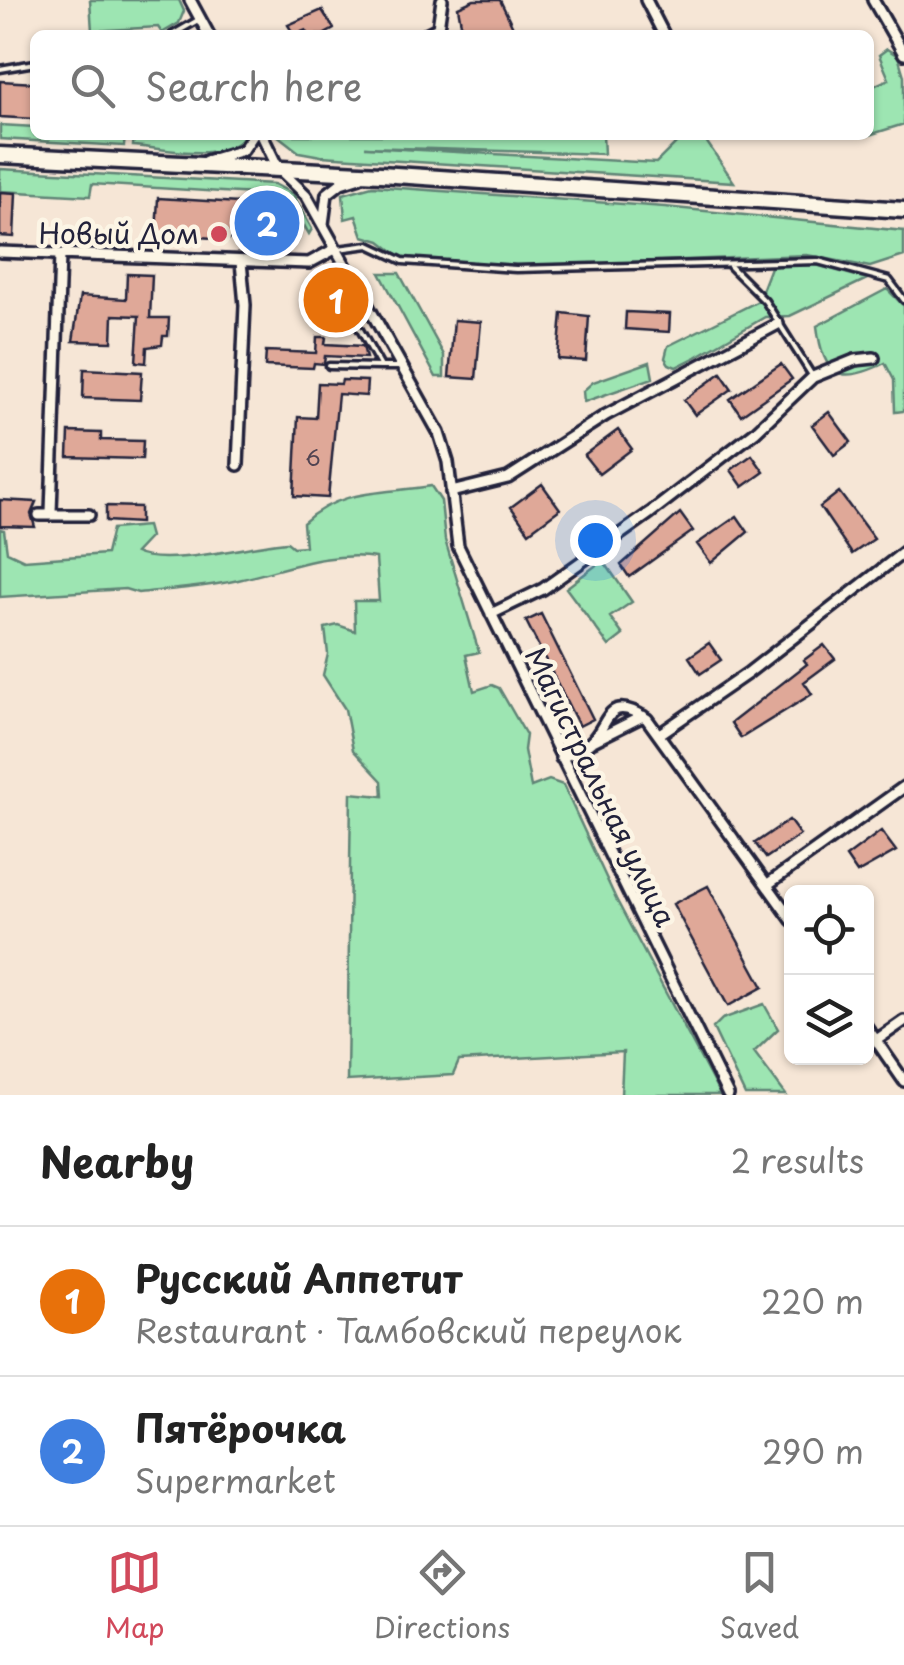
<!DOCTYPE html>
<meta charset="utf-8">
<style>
:root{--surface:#fff;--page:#f6f6f6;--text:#222;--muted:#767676;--line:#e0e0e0;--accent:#d1495b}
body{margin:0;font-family:"Playpen Sans",sans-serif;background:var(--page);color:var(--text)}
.controls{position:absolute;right:30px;bottom:30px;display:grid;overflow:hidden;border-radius:15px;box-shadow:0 2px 8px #0004}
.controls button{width:90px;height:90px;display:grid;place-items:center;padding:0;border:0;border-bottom:2px solid var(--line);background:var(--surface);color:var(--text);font:50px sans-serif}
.you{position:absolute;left:595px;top:540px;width:35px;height:35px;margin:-25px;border:8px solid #fff;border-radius:50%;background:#1a73e8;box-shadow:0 0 0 15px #1a73e833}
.badge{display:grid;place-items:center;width:65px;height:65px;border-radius:50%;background:var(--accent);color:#fff;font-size:32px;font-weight:700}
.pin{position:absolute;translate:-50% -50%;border:5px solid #fff;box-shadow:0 2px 10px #0006}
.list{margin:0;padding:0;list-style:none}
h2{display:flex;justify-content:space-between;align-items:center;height:130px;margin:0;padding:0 40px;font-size:42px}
h2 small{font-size:32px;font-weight:400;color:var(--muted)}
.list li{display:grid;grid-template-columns:65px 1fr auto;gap:30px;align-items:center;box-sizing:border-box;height:150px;padding:0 40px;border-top:2px solid var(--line)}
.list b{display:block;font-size:38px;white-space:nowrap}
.list p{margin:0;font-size:32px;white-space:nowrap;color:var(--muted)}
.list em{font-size:32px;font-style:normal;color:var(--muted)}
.icon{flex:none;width:55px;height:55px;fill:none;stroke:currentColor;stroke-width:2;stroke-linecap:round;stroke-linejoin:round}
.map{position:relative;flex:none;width:904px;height:1095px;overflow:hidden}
.search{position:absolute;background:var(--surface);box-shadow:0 2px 8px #0004;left:30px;right:30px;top:30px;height:110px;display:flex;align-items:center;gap:25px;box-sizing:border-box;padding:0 35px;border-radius:15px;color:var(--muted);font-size:38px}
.sheet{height:430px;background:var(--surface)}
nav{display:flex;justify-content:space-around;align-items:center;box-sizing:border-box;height:140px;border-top:2px solid var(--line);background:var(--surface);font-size:28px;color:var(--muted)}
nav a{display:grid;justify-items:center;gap:5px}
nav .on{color:var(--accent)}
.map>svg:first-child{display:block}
.green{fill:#9de5b2;stroke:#608476;stroke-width:2.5}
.building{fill:#dfa898;stroke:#22223b;stroke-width:2.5}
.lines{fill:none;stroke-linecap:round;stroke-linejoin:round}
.service-casing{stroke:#22223b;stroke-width:11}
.minor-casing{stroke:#22223b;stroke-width:16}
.trunk-casing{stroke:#22223b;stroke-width:21}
.service{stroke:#fcf5e5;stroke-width:4}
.minor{stroke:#fcf5e5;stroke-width:9}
.trunk{stroke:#fcf5e5;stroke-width:14}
.poi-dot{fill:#d1495b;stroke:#fcf5e5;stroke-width:4}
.labels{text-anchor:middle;stroke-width:9;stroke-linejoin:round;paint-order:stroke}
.number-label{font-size:22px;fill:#514452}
.poi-label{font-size:28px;fill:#22223b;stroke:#fcf5e5;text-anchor:end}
.street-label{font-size:28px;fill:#22223b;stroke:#fcf5e5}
</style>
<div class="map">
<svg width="904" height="1095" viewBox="0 0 904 1095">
<rect width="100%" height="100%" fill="#f6e6d6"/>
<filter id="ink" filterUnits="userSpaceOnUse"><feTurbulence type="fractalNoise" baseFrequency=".01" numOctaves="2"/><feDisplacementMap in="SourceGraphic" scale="20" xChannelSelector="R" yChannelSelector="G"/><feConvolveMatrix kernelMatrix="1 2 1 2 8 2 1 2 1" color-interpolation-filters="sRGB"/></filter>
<g filter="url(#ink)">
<path class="green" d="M90,0H179L184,11L179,23L162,33L158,27L92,31Z
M887,49L898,56L904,76V124L869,135V88L889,79L879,55Z
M0,125L35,127V135H125L124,146L0,139Z
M134,135H244V136C225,164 163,148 133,146Z
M277,135H603L604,154L365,147L656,163L684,135H702L734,182L321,156L299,152Z
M0,169L274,184L293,194L312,229L309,234L291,203L273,195L92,184L90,196L0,191Z
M372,186L665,207L904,231V256L870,267L807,255L515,267L402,258L380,241L363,236L356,216L345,219L343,194Z
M781,265H816L867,279L790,316L765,317L696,357L676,367L669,364L665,358L668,346L758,301L771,267Z
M380,273H399L444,355V377H436Z
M887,289L904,306V411L895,412L894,380L885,363C839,386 823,376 817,326Z
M650,362L653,378L584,402L583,391L593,382Z
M431,486L441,501L445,540L479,652L466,655L474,691L492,685L499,688L526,735L524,750L531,787L549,780L563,785L616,899L720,1095H621L623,1052L459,1061L453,1075L347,1081L351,793L383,796L382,781L353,750L345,709L323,675L328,654L325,628L338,625L355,631L354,601H379L376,558C326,549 272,575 223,583C195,588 167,590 138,593L125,589L0,597V529L4,530L7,552L24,560L106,554L112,529L147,526L150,537L135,553C165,568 249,545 287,542L293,547L305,546L303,523C341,488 382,494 431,486Z
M603,560L632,602L610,617L623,635L609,646L566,588Z
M764,1004L778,1029L754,1052L786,1095H745L713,1028L722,1019Z"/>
<path class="building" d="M474,0H500L513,27L502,35H463L458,7Z
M322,10L334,29L323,35H309L306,30L294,35L288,25Z
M0,81L35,83V119L0,117Z
M0,192L16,193L14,237L0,236Z
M158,198L272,205L269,242L156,234Z
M127,274L152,275L150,318H169L168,336H163L162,345L147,347L146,363L136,362L139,316L113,315L112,342L73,341L80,296L126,299Z
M626,312L670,314L669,332L625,329Z
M562,313L589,316L586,361L558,359Z
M454,320L481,322L476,379L449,377Z
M317,337H326L325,344L363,346L366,358L325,356L324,364L314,363L313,368L265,366L266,351L316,353Z
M781,364L792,379L741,415L730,399Z
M84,369L142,372L140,400L83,398Z
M721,373L732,389L695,415L684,400Z
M342,380L367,381L366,396L338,394L328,498L294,496L298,417L316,418L318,383L341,384Z
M829,412L851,442L834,455L812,425Z
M618,430L632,449L599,474L584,455Z
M69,432L101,433V440L143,441L142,459L68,457Z
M752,455L764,472L743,487L731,470Z
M542,484L560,509L529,532L511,507Z
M839,492L874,539L852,554L820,507Z
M0,500L36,502L31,514L35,527L0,526Z
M106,506L140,507V523L106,521Z
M680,513L693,531L629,577L621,565Z
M737,516L748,532L711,563L697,544Z
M541,614L593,719L579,726L526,621Z
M709,643L721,660L700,674L689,657Z
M824,645L835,659L804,682L812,694L741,738L731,723L807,664L804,660Z
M789,820L800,835L766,858L755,843Z
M881,831L896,851L857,873L846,857Z
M708,886L763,987L728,1006L673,904Z"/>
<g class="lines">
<defs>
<path id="service" d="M172,35L198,20
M0,69L35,63
M338,249L369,245L403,261L516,269L818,261L889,280L904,300
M730,266L765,301L813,377
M357,293L350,312L381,367H398
M329,366L381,367"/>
<path id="minor" d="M190,0L209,35
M646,0L664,35
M873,0L904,54
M424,35L438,28L442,0
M262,135L278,168L306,195L439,433L448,462L458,546L728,1095
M206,161L243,150L253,135
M323,224L327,194L341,183L360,177
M0,252L309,263L333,250
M238,465L245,305L241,262
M451,492L508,478L606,415L778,324
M51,512L60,255
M39,515H89
M491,614L543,589L650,513L755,432L813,377L855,360L874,358
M661,733L748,673L904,552
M593,741L643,716
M561,758C570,753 584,749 591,742C610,724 606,692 647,719L792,920
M768,884L904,787
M866,1026L904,1081
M878,1039L904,1021"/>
<path id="trunk" d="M0,155L381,174L904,210"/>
</defs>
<use href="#service" class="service-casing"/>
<use href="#minor" class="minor-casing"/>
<use href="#trunk" class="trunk-casing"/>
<use href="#service" class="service"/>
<use href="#minor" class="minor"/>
<use href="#trunk" class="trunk"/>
</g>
</g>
<circle class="poi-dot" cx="219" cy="234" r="10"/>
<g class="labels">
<g class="number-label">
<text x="313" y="466">6</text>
</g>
<g class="poi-label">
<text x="199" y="244">Новый Дом</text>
</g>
<g class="street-label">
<text transform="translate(600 787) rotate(64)" y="10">Магистральная улица</text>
</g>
</g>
</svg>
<div class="controls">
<button><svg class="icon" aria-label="locate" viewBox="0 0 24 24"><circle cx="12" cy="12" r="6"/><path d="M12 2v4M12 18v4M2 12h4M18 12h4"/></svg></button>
<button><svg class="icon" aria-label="layers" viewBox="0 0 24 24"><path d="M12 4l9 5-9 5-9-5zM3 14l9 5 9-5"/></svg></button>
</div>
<div class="you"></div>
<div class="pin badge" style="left:336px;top:300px;background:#e8710a">1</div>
<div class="pin badge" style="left:267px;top:223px;background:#3f7fe0">2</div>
<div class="search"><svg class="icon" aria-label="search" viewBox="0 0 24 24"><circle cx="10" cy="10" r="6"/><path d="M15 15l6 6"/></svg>Search here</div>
</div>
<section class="sheet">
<h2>Nearby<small>2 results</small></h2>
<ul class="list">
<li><span class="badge" style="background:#e8710a">1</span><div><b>Русский Аппетит</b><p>Restaurant · Тамбовский переулок</p></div><em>220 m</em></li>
<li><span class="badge" style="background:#3f7fe0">2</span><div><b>Пятёрочка</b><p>Supermarket</p></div><em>290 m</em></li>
</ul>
</section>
<nav>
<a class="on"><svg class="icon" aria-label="map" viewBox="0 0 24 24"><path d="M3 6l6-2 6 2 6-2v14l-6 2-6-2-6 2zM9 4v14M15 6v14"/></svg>Map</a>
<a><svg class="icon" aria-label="directions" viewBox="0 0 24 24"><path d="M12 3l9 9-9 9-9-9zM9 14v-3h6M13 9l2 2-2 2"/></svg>Directions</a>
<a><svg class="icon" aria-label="saved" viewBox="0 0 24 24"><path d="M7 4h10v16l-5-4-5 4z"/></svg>Saved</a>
</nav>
